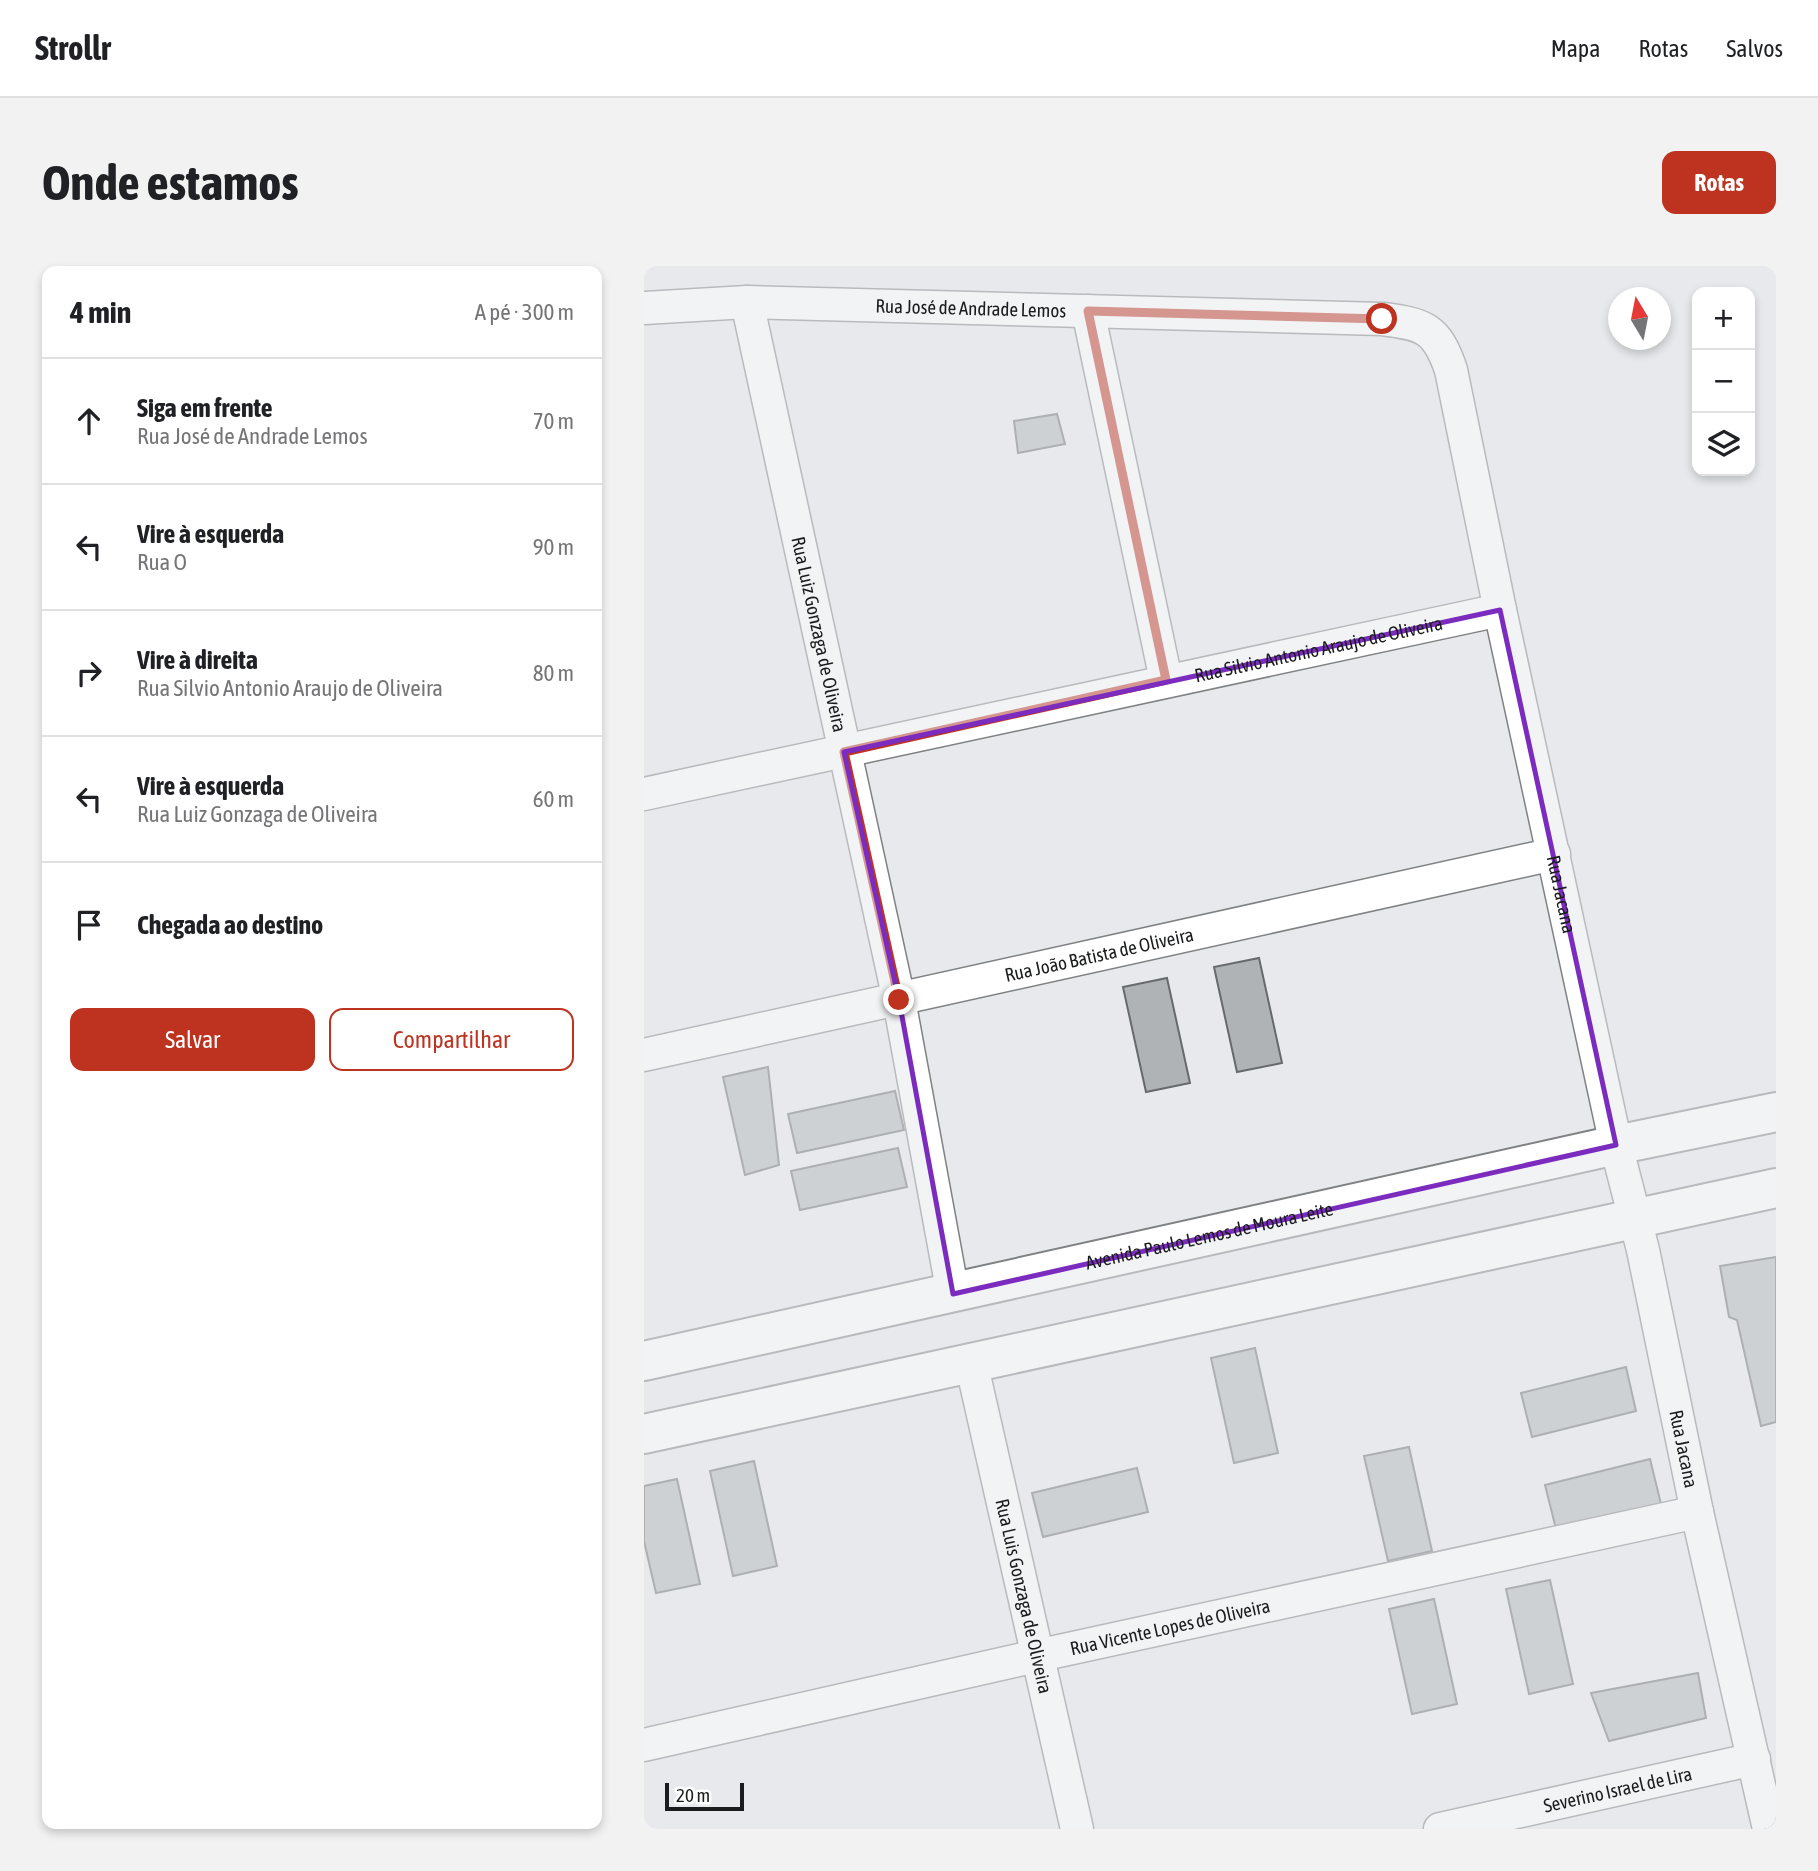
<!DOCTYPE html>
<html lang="pt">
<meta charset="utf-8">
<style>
:root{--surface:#fff;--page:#f2f2f2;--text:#202124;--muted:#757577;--line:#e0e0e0;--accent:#be3220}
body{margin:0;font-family:"Asap Condensed",sans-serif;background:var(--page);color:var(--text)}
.controls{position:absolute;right:21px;top:21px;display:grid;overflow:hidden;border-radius:14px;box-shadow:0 4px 10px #0003}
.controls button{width:63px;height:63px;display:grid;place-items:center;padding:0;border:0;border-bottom:2px solid var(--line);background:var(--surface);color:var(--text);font:35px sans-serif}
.compass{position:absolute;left:964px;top:21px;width:63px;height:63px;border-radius:50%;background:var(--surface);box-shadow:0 4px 10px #0003;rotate:350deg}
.scale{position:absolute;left:21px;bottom:18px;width:79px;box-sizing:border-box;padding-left:7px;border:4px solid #1b1c1d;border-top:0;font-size:19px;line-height:24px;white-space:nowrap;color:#1b1c1d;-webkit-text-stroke:5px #fff;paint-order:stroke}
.stop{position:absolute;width:21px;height:21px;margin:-16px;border:5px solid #be3220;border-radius:50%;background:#fff}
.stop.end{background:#be3220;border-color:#fff;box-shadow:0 2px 7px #0008}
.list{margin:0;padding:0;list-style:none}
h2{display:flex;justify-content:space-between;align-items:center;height:91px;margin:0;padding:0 28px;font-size:30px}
h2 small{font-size:23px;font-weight:400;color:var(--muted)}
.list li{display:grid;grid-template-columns:46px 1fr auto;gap:21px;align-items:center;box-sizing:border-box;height:126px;padding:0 28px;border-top:2px solid var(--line)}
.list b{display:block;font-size:26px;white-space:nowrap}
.list p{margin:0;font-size:23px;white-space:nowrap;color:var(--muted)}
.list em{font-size:23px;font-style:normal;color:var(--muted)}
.actions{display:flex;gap:14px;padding:21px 28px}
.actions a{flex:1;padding:16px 0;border:2px solid var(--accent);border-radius:14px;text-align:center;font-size:24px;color:var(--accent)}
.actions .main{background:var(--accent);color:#fff}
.icon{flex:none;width:38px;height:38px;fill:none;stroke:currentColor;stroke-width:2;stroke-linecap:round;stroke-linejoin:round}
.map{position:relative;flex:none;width:1132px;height:1563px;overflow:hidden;border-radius:14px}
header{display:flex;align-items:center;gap:42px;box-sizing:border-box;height:98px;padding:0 35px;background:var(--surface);border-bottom:2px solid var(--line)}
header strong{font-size:33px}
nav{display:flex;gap:38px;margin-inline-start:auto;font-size:24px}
.intro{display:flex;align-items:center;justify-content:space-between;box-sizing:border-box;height:168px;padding:0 42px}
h1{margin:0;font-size:49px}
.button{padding:18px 32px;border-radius:14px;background:var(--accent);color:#fff;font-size:24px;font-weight:700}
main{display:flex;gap:42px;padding:0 42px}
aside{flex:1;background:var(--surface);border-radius:14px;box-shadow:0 4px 10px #0003}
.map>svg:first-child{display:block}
.building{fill:#b0b3b5;stroke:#676a6c;stroke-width:2}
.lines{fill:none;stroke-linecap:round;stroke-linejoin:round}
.minor-casing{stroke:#7f8183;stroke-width:35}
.tertiary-casing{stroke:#7f8183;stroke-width:42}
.minor{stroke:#fff;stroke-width:32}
.tertiary{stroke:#fff;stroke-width:38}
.route{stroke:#be3220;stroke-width:9}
.marked{fill:none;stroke:#7b2cbf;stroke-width:5;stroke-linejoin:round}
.labels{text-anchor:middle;stroke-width:7;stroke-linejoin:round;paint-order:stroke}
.street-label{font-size:19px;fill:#1b1c1d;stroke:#fff}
</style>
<header>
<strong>Strollr</strong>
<nav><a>Mapa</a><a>Rotas</a><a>Salvos</a></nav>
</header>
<div class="intro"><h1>Onde estamos</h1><a class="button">Rotas</a></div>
<main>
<aside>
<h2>4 min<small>A pé · 300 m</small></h2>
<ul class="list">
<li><svg class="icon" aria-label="ahead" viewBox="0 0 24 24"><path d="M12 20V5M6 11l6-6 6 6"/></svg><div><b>Siga em frente</b><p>Rua José de Andrade Lemos</p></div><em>70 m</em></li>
<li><svg class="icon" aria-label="left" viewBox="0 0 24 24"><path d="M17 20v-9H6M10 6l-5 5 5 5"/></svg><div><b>Vire à esquerda</b><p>Rua O</p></div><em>90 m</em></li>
<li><svg class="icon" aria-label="right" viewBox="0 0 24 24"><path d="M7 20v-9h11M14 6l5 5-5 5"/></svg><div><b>Vire à direita</b><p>Rua Silvio Antonio Araujo de Oliveira</p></div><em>80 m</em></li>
<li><svg class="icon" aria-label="left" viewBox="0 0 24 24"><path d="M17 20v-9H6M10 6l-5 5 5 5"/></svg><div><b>Vire à esquerda</b><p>Rua Luiz Gonzaga de Oliveira</p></div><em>60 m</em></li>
<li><svg class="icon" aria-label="arrive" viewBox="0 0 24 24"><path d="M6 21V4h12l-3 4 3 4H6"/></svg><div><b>Chegada ao destino</b></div></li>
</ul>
<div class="actions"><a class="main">Salvar</a><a>Compartilhar</a></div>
</aside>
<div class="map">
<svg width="1132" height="1563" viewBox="0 0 1132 1563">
<rect width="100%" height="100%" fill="#e7e9ec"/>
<path class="building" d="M413,148L421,178L374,187L370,155Z
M615,692L638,797L593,806L570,701Z
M523,712L546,817L502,826L479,721Z
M124,801L135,899L101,909L79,811Z
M251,825L260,864L153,887L144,848Z
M254,882L263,921L156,944L147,905Z
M1132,991V1156L1117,1160L1093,1054L1085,1051L1076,1000Z
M611,1082L634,1187L590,1197L567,1092Z
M982,1101L992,1145L888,1171L877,1127Z
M765,1181L788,1285L744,1295L720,1190Z
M1006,1193L1017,1238L912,1263L901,1219Z
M110,1195L133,1300L89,1310L66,1205Z
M493,1202L504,1246L399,1271L388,1227Z
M33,1213L56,1318L12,1327L0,1275V1220Z
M906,1314L929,1418L885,1428L862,1323Z
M790,1333L813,1438L768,1448L745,1343Z
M1054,1407L1062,1452L965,1475L947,1427Z"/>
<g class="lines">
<defs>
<g id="minor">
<path id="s1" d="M103,36L255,734L309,1028"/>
<path id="s2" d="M0,42L103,36L738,53C780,58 793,62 807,104L856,344L972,879L999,984L1053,1246L1125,1563"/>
<path d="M444,45L522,414"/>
<path id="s3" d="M0,528L856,344"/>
<path id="s4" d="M0,789L910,588"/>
<path id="s5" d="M327,1096L433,1563"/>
<path id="s6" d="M0,1479L392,1390L1053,1246"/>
<path id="s7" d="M796,1563L1110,1493"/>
</g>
<g id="tertiary">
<path id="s8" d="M0,1095L972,879L1132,846"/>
<path d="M0,1168L1132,922"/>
</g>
</defs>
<use href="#minor" class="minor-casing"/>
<use href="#tertiary" class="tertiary-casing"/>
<use href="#minor" class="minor"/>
<use href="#tertiary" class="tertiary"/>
</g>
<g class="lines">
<path class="route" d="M255,734L200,486L522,414L444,45L738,53"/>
</g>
<path d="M0 0H1132V1563H0ZM856,344L972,879L309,1028L255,734L200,486Z" fill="#e7e9ec" fill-opacity=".55" fill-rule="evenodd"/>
<path class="marked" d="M856,344L972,879L309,1028L255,734L200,486Z"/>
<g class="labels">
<g class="street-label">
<text dy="7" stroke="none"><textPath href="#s2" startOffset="327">Rua José de Andrade Lemos</textPath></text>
<text dy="7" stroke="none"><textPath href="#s1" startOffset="340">Rua Luiz Gonzaga de Oliveira</textPath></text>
<text dy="7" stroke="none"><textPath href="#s3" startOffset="690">Rua Silvio Antonio Araujo de Oliveira</textPath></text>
<text dy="7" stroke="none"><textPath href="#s2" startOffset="1368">Rua Jacana</textPath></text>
<text dy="7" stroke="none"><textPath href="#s4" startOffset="466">Rua João Batista de Oliveira</textPath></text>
<text dy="7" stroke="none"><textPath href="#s8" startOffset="579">Avenida Paulo Lemos de Moura Leite</textPath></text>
<text dy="7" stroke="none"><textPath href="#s2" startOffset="1936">Rua Jacana</textPath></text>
<text dy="7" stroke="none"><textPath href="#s5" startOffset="240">Rua Luis Gonzaga de Oliveira</textPath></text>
<text dy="7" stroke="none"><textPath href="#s6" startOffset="539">Rua Vicente Lopes de Oliveira</textPath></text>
<text dy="7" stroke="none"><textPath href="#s7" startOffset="182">Severino Israel de Lira</textPath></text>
</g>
</g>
</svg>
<div class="controls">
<button>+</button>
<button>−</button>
<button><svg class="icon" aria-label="layers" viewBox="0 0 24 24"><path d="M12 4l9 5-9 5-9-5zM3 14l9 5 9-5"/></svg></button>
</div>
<svg class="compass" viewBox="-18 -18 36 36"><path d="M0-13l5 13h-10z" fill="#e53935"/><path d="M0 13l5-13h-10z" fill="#757577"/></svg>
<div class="scale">20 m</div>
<div class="stop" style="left:738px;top:53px"></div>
<div class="stop end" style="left:255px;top:734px"></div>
</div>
</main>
